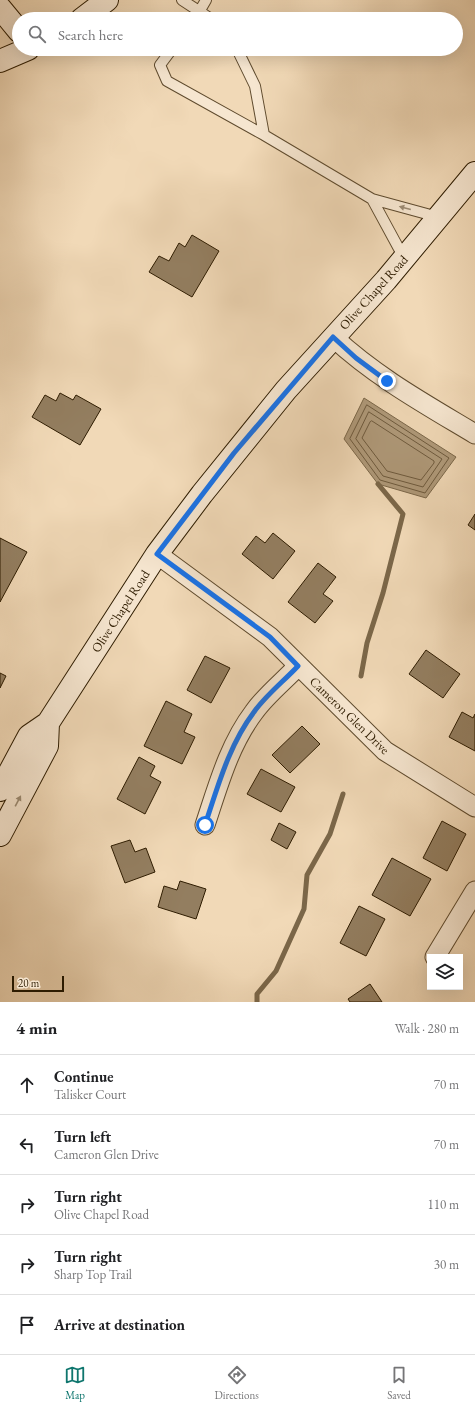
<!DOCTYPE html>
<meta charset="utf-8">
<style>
:root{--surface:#fff;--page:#f6f6f6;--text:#202124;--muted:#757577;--line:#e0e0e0;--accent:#0f766e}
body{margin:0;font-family:"EB Garamond",serif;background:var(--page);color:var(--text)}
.controls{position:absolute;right:12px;bottom:12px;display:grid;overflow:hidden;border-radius:0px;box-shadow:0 4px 16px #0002}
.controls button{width:36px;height:36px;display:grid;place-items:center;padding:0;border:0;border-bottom:1px solid var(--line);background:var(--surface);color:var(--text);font:20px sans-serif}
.scale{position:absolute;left:12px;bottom:10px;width:52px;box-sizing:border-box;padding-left:4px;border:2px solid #2e1c01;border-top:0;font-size:11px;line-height:14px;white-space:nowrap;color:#2e1c01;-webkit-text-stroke:3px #f6e6d0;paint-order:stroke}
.stop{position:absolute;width:12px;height:12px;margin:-9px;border:3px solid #1a73e8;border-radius:50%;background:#fff}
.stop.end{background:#1a73e8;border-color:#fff;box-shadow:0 1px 4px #0008}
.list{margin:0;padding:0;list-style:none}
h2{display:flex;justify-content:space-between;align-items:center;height:52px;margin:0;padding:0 16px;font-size:17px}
h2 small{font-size:13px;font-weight:400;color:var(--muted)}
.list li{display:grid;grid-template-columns:26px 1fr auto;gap:12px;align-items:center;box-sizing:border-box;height:60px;padding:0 16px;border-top:1px solid var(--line)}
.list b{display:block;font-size:15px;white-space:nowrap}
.list p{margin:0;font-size:13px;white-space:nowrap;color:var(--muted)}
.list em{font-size:13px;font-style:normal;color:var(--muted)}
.icon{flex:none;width:22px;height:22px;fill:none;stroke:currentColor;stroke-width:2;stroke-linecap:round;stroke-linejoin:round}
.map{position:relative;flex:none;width:475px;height:1002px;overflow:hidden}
.search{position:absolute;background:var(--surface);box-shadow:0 4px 16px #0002;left:12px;right:12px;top:12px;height:44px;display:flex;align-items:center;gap:10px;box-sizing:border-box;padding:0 14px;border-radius:22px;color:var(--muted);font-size:15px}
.sheet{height:352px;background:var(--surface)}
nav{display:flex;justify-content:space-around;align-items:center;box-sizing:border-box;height:56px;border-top:1px solid var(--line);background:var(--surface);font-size:11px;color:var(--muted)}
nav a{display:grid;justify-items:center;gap:2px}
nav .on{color:var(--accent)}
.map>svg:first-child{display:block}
.water{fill:#af9979;stroke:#7b6749}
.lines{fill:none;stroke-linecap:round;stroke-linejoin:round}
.shore{stroke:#6e5a3d;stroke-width:1}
.stream{stroke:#7b6749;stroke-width:5}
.building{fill:#937e60;stroke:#2e1c01}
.lane-casing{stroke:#5f4b2e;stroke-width:12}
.street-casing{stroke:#5f4b2e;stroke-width:21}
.secondary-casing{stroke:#2e1c01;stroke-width:24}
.lane{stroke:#f6e6d0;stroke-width:10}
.street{stroke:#f6e6d0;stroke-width:19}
.secondary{stroke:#f6e6d0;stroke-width:22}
.oneway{fill:#9c8b73}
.route{stroke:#1a73e8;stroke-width:5}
.labels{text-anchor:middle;stroke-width:3;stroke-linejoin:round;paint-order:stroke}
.street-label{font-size:13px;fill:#2e1c01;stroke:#f6e6d0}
</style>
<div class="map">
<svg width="475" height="1002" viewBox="0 0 475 1002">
<rect width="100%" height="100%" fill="#f1d9b7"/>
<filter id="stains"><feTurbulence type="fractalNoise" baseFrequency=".005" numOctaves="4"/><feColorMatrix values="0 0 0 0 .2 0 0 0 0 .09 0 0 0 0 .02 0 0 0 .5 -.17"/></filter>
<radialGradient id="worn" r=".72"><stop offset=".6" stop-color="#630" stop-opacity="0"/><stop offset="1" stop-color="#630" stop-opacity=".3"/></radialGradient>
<path class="water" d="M364,398L456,457L426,498L378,484L344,439Z"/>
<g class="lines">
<path class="shore" d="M367,405L449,458L425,493L380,480L350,439Z
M369,412L442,459L423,487L383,476L356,439Z
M372,421L434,461V463L421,480L387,471L362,438L370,422Z"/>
<path class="stream" d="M361,676L367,643L383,593L403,514L378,484
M257,1002V994L276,971L304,909L307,875L330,834L343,794"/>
</g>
<path class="building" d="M192,235L219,251L192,297L149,272L159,256L169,261L179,243L185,247Z
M60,393L73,400L76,395L101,409L80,445L32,417L45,395L56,401Z
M475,514V530L468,525Z
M273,533L295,551L273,579L242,554L256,536L265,543Z
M0,538L27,552L0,602Z
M318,563L336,577L323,594L333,601L315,623L288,602Z
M426,650L460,674L443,698L409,674Z
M205,656L230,668L211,703L187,690Z
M0,673L6,676L0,688Z
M166,701L192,714L184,732L195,737L182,764L144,746Z
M462,712L473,718L475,714V751L449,737Z
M302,726L320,744L290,773L272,755Z
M139,757L155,766L150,776L161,782L145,814L117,799Z
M261,769L295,787L281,812L247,794Z
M442,821L466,834L447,871L423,858Z
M279,823L296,832L287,849L271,840Z
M130,840L135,852L146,848L155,872L125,883L111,846Z
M392,858L431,879L410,916L372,895Z
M180,881L206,889L196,919L158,907L164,886L177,890Z
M359,906L385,919L366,956L340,943Z
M370,984L382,1002H350L348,999Z"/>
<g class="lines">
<defs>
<path id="lane" d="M182,0L211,19
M195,19L206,0
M172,49L160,65L167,81L264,135
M237,49L255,86L264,135L372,199L438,217
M372,199L404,258"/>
<path id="street" d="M333,337C376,377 425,404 475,434
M157,554L270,637L385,751L475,807
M205,825C218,786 229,745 254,712C266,695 284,681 298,666
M435,957L475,891"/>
<path id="secondary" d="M0,8L19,31
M82,19L107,0
M0,61L28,49
M0,790L29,736L48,723L157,554L202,494L286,390L386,280L475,173
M0,835L47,746L48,723"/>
</defs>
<use href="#lane" class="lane-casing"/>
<use href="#street" class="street-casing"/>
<use href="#secondary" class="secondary-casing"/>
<use href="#lane" class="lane"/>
<use href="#street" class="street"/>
<use href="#secondary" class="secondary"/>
</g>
<defs><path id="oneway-solid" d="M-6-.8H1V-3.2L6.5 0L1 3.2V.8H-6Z"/></defs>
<g class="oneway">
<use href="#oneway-solid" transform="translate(405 208) rotate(-165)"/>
<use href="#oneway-solid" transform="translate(18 801) rotate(-62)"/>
</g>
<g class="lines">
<path class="route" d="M205,825C218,786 229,745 254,712C266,695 284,681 298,666L270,637L157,554L234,453L333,337L356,358L387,381"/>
</g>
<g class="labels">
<g class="street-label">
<text transform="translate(373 292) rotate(-48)" y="5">Olive Chapel Road</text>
<text transform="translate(120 611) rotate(-57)" y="5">Olive Chapel Road</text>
<text transform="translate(350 715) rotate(44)" y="5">Cameron Glen Drive</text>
</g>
</g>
<rect width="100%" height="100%" filter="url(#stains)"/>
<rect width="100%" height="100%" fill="url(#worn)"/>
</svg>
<div class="controls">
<button><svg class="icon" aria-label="layers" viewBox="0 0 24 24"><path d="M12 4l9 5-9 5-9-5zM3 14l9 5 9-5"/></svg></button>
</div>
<div class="scale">20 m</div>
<div class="stop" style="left:205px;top:825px"></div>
<div class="stop end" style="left:387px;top:381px"></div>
<div class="search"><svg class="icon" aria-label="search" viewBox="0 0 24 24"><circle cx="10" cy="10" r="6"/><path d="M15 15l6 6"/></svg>Search here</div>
</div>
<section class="sheet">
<h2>4 min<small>Walk · 280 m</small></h2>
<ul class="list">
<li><svg class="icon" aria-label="ahead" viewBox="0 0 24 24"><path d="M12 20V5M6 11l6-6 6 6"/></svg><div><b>Continue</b><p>Talisker Court</p></div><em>70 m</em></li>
<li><svg class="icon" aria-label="left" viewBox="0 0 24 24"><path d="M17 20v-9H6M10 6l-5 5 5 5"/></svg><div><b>Turn left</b><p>Cameron Glen Drive</p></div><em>70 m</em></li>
<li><svg class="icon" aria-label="right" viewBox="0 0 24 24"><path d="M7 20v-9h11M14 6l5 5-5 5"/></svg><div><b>Turn right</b><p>Olive Chapel Road</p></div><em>110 m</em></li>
<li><svg class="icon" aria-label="right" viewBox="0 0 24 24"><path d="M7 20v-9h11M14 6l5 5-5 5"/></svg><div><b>Turn right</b><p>Sharp Top Trail</p></div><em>30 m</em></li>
<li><svg class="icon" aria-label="arrive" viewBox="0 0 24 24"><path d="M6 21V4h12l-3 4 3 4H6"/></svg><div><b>Arrive at destination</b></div></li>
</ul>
</section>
<nav>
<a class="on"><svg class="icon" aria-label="map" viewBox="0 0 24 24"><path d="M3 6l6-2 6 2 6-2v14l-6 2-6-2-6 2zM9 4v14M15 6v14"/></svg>Map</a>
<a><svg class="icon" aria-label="directions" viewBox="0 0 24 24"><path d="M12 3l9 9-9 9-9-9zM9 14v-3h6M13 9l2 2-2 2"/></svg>Directions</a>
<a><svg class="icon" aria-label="saved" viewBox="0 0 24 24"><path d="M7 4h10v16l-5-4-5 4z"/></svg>Saved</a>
</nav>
